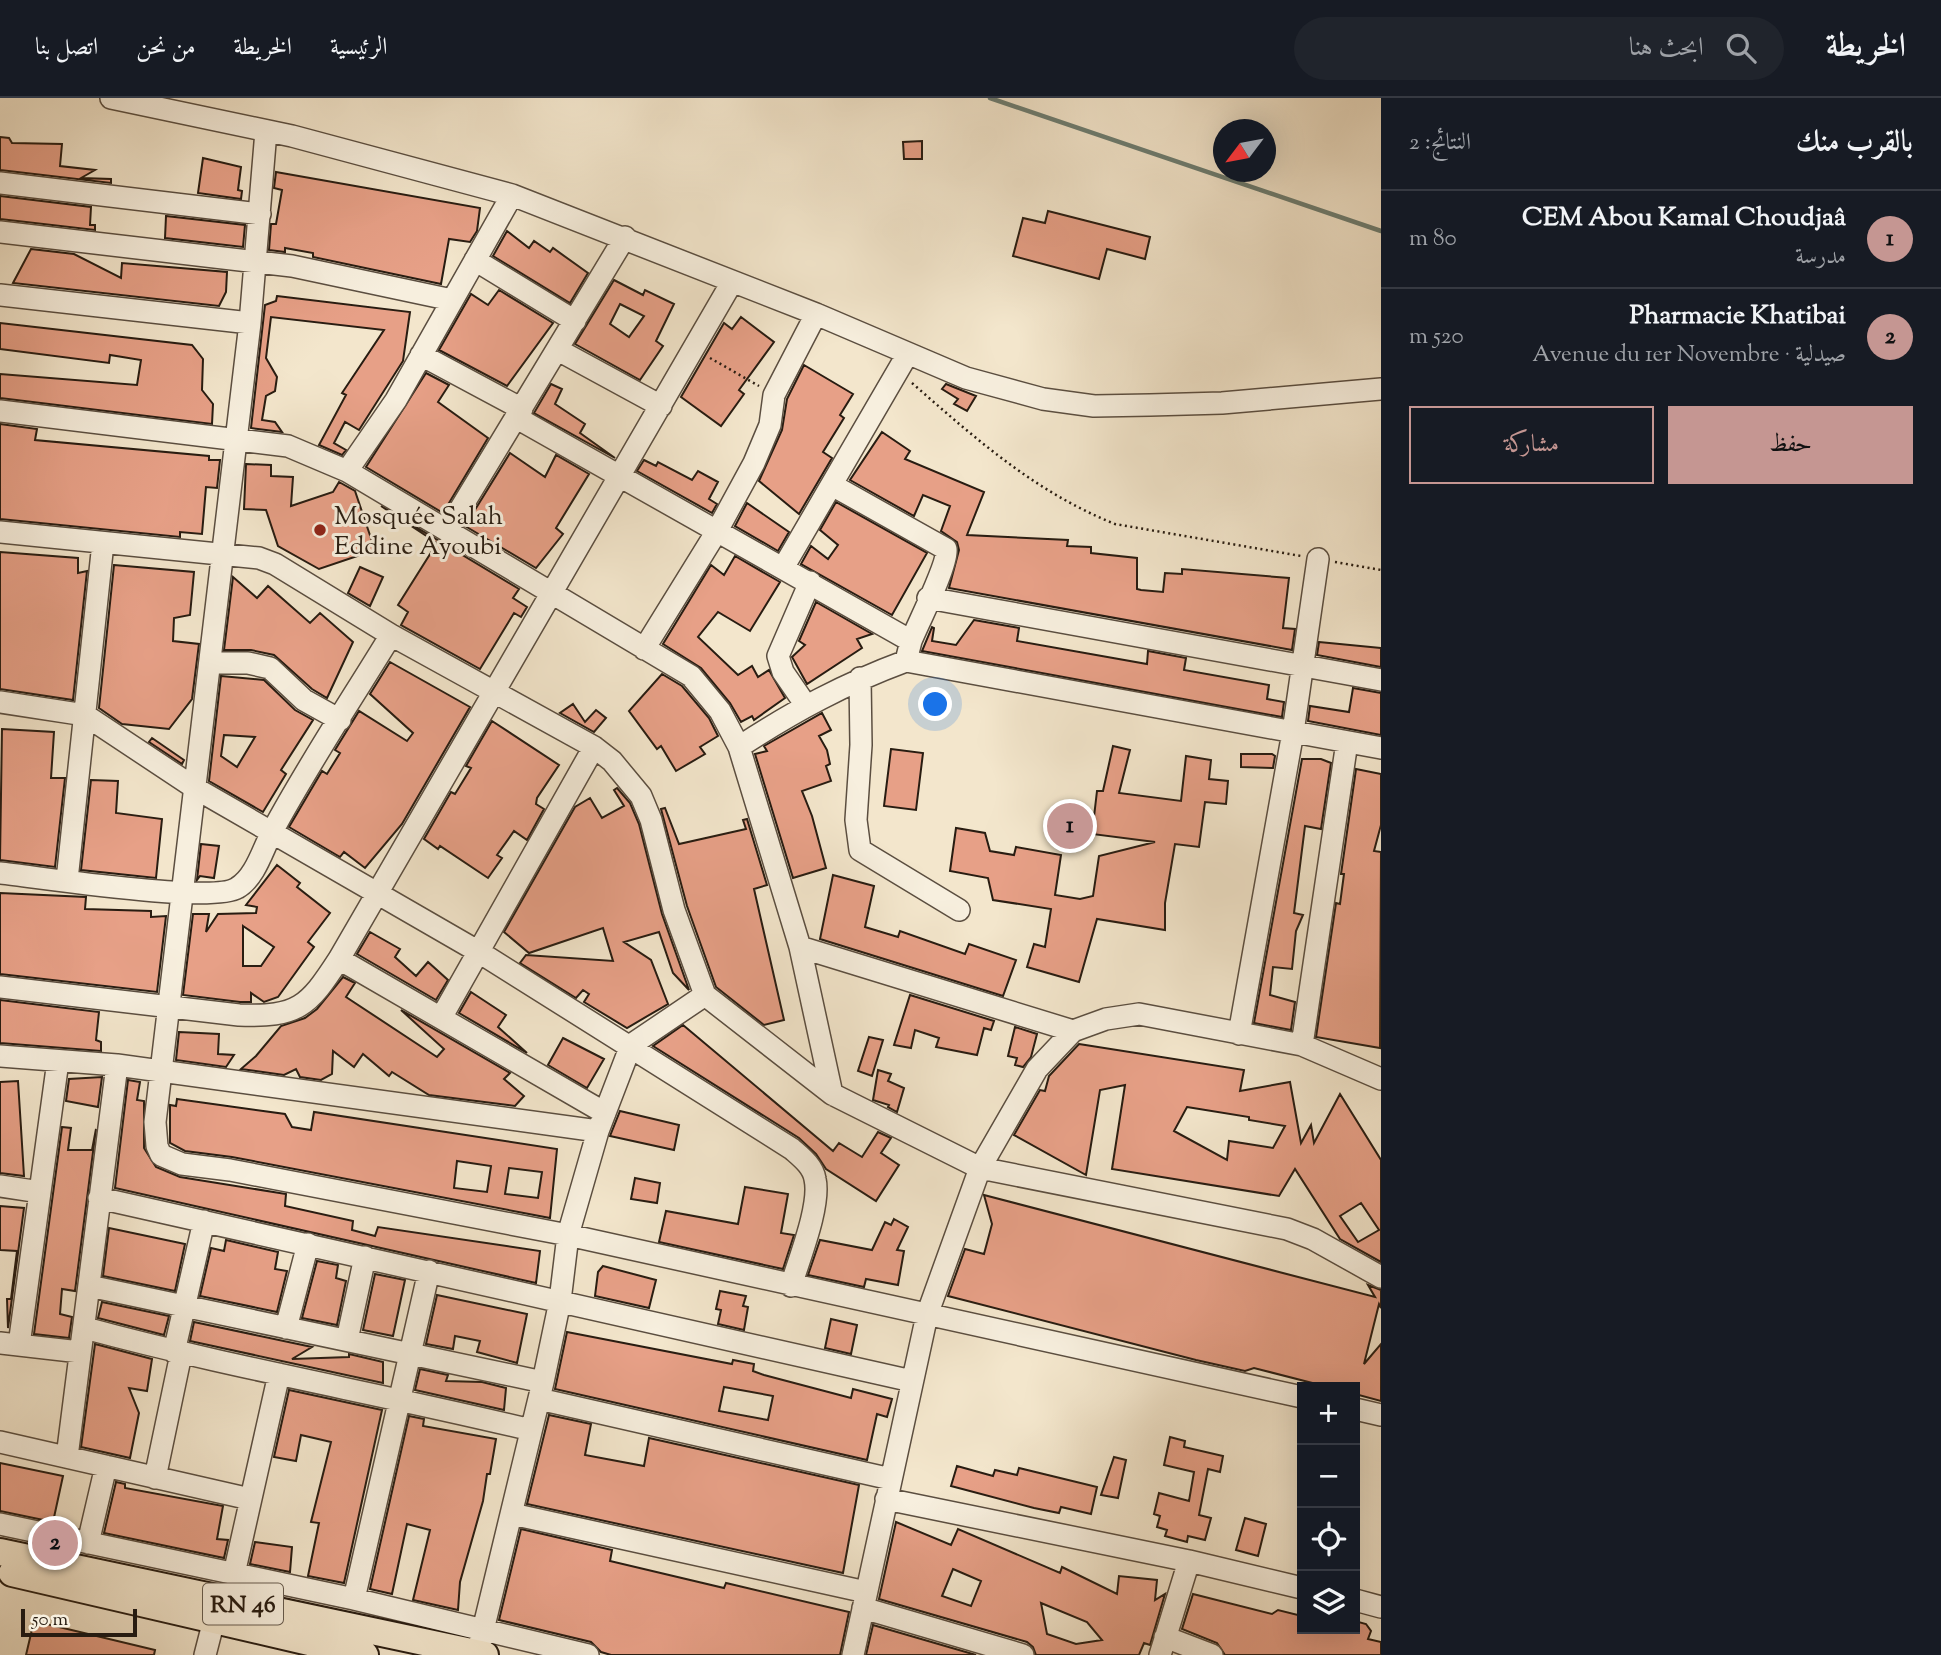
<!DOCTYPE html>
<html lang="ar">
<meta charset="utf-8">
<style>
:root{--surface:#171b24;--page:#20242c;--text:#f1f3f6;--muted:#9ea1a6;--line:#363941;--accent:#c59692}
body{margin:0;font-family:"Sorts Mill Goudy",Amiri,serif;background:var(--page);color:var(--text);direction:rtl}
.controls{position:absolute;right:21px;bottom:21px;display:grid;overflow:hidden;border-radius:0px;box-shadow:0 7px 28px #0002}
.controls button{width:63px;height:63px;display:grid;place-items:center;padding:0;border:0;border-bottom:2px solid var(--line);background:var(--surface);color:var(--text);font:35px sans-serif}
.compass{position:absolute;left:1213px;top:21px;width:63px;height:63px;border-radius:50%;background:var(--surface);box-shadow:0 7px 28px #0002;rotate:238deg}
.scale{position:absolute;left:21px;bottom:18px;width:116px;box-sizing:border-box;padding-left:7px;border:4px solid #281c11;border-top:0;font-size:19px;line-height:24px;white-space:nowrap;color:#281c11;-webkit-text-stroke:5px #f7efde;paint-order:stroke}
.you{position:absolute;left:936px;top:607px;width:24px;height:24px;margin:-18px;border:5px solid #fff;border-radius:50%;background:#1a73e8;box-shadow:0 0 0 10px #1a73e833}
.badge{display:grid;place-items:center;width:46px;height:46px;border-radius:50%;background:var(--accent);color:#111;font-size:23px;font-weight:700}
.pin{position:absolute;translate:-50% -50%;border:4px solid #fff;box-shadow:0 2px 7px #0006}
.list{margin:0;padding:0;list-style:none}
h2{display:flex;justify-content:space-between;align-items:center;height:91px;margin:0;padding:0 28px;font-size:30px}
h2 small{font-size:23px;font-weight:400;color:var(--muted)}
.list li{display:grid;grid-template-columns:46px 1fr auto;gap:21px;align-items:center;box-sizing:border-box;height:98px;padding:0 28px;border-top:2px solid var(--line)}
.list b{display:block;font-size:26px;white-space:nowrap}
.list p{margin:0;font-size:23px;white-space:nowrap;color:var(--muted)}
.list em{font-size:23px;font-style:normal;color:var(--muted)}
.actions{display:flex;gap:14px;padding:21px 28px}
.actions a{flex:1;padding:16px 0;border:2px solid var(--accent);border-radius:0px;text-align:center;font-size:24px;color:var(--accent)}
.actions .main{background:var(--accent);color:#111}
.icon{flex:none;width:38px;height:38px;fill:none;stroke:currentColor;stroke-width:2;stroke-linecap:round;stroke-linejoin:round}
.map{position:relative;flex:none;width:1381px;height:1557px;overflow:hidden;direction:ltr}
header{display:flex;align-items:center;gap:42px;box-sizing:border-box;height:98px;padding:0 35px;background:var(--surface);border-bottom:2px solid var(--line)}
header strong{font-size:33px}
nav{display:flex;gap:38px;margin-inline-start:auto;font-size:24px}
.search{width:490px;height:63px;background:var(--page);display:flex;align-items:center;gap:18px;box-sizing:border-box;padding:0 24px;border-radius:38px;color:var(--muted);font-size:26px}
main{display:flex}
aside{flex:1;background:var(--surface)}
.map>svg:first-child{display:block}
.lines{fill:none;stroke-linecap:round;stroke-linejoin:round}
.stream{stroke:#6e7e72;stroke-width:4.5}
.building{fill:#e7a087;stroke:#281c11;stroke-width:2;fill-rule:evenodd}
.minor-casing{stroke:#5b4e40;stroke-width:24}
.major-casing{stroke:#281c11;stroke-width:30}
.path{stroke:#281c11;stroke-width:2.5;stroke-dasharray:2 3.5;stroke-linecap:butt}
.minor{stroke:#f7efde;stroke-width:21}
.major{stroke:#f3e6cc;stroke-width:26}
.poi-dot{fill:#8f2418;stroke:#f7efde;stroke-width:2.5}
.labels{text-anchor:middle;stroke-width:6;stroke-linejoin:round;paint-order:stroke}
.shield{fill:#f7efde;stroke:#665b4e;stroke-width:2}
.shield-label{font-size:24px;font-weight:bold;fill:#281c11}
.poi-label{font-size:26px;fill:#281c11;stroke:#f7efde;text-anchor:start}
</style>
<header>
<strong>الخريطة</strong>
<div class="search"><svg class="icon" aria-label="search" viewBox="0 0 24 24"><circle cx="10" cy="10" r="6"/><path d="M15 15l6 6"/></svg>ابحث هنا</div>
<nav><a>الرئيسية</a><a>الخريطة</a><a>من نحن</a><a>اتصل بنا</a></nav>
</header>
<main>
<aside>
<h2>بالقرب منك<small>النتائج: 2</small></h2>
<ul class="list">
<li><span class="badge">1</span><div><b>CEM Abou Kamal Choudjaâ</b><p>مدرسة</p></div><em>80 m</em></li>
<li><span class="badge">2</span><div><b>Pharmacie Khatibai</b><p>صيدلية · Avenue du 1er Novembre</p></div><em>520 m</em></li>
</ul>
<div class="actions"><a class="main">حفظ</a><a>مشاركة</a></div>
</aside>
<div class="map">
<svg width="1381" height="1557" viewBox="0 0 1381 1557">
<rect width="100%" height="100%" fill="#f3e6cc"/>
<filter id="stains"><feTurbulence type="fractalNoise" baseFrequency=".00286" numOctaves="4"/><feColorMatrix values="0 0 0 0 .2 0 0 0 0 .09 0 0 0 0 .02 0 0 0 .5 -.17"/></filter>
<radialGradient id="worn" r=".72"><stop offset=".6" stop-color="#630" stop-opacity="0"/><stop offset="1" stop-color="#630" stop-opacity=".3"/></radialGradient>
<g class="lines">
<path class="stream" d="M990,0L1381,133"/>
</g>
<path class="building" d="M0,39L9,40L12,45L62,46L60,68L95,72L81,80L111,81V85L0,72Z
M922,43V61H904L903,44Z
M203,60L241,69L238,92L242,93L241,101L198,95Z
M276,74L480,110L477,133L470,144L449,141L441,186L313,159V155L285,150V154L269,152L271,126H276L282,92L274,90Z
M0,98L91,109L90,127H95V132L0,121Z
M1048,113L1150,139L1145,161L1107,151L1099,181L1013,158L1023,120L1045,125Z
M166,118L245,127L243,149L165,140Z
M507,133L529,150L534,143L550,154L553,150L588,175L570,205L493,158Z
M31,151L74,156L121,180L122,165L227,174L226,194L219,208L13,185Z
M614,182L643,197L645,192L674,206L656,243L663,248L640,282L575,246ZM620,206L644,218L629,239L610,226Z
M499,192L553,225L507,288L439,252L471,196L488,207Z
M277,198L410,214L403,263L359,332L345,324L334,345L346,352L342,357L319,347L346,297L342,295L384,232L271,219L266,260L277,279L275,293L266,298L262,322L275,324L282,334L251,330L265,207L276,203Z
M741,219L774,244L739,292L744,296L721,328L681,299L724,225L732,231Z
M0,225L192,247L203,261L202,292L213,306L212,326L0,300V276L137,287L141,262L110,257L109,265L0,251Z
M804,267L853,296L840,317L844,320L823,354L832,360L799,416L759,383L782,332L787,301Z
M426,275L449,287L438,304L488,340L443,415L366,369Z
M551,286L562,291L555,306L585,326L580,335L615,360L534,315Z
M946,286L976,298L967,313L954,306L958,301L942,291Z
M0,326L37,331L35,342L209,358V362H220L217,390L206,389L202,436L180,434V439L0,421Z
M882,334L910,353L905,361L984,394L967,437L1068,442L1067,448L1091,449V455L1137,460V491L1141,492L1163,494L1165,475L1182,476V471L1289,480L1283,530L1295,531L1292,552L949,490L959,452L957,444L941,433L950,408L923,397L914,418L850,382Z
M510,355L545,379L556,357L589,376L556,430L563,436L536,470L465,428Z
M644,362L656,368L658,364L692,382L698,373L718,384L709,401L717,406L712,415L637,373Z
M246,366L271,367V378L293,379L291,408L333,394L339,384L355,393L375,452L319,471L278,448L266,412L244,411Z
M836,404L927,455L892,517L801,466L811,448L828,461L838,447L820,432Z
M747,405L789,434L778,453L735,428Z
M381,408L519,491L513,500L527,509L521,519L514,515L480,571L401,527L408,514L398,507L437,445Z
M0,454L78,460V475L87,473L73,602L0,591Z
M735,458L780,484L750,533L718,514L698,539L738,577L752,568L758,579L769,572L785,600L754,622L752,618L741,624L730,605L701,570L663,546L711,467L724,477Z
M114,467L194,474L190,517L174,520L173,543L199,546L192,601L169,631L122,626L99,610Z
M360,469L383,479L370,508L348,495Z
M233,479L257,500L268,488L310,525L320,515L353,544L327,600L312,591L274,557L251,552H224Z
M816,504L872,536L857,541L862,550L807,586L792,559L805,547L799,543Z
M974,522L1019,530L1017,543L1147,566L1148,553L1186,560L1184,572L1269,587L1267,601L1284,604L1282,619L922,553L932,529L934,530L932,543L956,547Z
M1319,544L1381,550V569L1317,557Z
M390,564L470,609L402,726L365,770L344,754L340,759L289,729L322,673L327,676L340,655L335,652L359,613L407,643L413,635L370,596Z
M662,576L682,588L709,620L718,638L700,649L705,656L676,673L661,648L657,651L629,613Z
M221,578L264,582L295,612L313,622L281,672L286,676L263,714L209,683ZM224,637L255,639L237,669L221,658Z
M1353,590L1381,595V637L1308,623L1310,608L1349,614Z
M573,606L585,624L596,612L606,620L594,634L560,615Z
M822,615L831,632L819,638L827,652L830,666L826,668L831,683L802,693L812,718L826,770L793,780L755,656L767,653L764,648Z
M492,623L559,667L537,700L536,706L544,711L527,742L514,733L497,757L502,760L488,780L440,748L438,751L424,741L451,694L455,696L471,670L466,668Z
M2,631L54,634L51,680H65L55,769L0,762Z
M152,640L184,662L182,666L149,644Z
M1113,648L1130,652L1119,695L1181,703L1186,658L1211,662L1209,681L1228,683L1226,706L1205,704L1199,749L1175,746L1165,805V832L1097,821L1079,884L1027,869L1034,846L1045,849L1051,811L993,802L988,780L950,773L956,730L985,735L990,753L1014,757L1016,749L1061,757L1055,797L1080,801L1093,798L1099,758L1155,744L1092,736L1097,693H1103Z
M891,651L923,655L916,712L884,708Z
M1241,656H1272L1275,658L1273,670L1241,669Z
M1302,661H1321L1331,665L1321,731L1305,728L1294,815L1303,817L1296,833L1292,871L1273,869L1270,897L1295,904L1291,932L1254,925Z
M1356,671L1381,676V727L1374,753L1381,754L1380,950L1316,939L1336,805L1340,806L1344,776H1341Z
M91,682L118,683L116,715L162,721L156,780L81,772Z
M617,690L630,705L639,726L662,816L689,892L673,875L659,834L624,844L651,862L668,906L627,930L584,904L589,896L583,892L576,900L520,865L526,857L613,863L603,830L529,855L504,834L575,709L590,700L602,720L624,708L614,692Z
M665,710L679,746L746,731L743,722L747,721L767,787L754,791L784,922L764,927L716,889L687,808L661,711Z
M201,746L219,748L214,780L200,778L197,782Z
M277,767L300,785L297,789L330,815L308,844L314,849L278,899L264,904L251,895V904H240L183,897L193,816H209L206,834L218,816L256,815L257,809L246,807ZM243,828L274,849L261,868H243Z
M833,777L874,788L865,829L898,839L900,833L965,856L969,846L1016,862L1003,898L820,841Z
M0,795L86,799L85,811L151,813V819L166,818L157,894L0,876Z
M370,834L400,851L395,859L416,878L428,864L448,882L436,902L357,856Z
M343,879L355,885L346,899L437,959L444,951L401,912L510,975L504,981L524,998L515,1008L429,997L392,974L389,978L363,956L354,969L333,953L332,976L321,982L300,979L296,971L284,977L241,971L256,958L281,928L305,920L317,911Z
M471,894L506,917L498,929L527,955L459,915Z
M910,897L994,923L991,932L984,930L977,957L936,949L939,940L915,932L911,950L894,947Z
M0,902L99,914L96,942L101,944V953L0,945Z
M683,927L833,1053L839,1045L862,1059L878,1034L891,1040L881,1055L899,1067L876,1103L826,1071L816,1056L799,1040L653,948Z
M1015,929L1037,936L1031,959L1023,969L1015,967L1017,960L1008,958Z
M179,934L219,936L218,956L234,957L226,969L176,962Z
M869,939L883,942L872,978L858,973Z
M563,940L604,961L587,990L548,967Z
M1079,946L1244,972L1240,993L1290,984L1301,1045L1311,1027L1314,1045L1340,996L1381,1062V1164L1340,1141L1295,1071L1279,1098L1112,1071L1125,987L1100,992L1086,1077L1014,1037L1040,992L1045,993L1049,978ZM1187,1009L1249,1019V1022L1285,1028L1273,1050L1229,1043L1227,1062L1174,1033ZM1361,1105L1379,1132L1358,1144L1340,1118Z
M878,972L891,976L888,983L904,990L897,1014L888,1009L889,1007L873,1002Z
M102,979L98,1009L66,1003L69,981Z
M128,982L140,984L137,1002L144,1003V1050L156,1069L180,1079L286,1096L285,1108L353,1123L352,1132L375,1138L378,1129L540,1153L536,1185L115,1090Z
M18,983L21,1030L24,1078L0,1075V984Z
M177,1001L285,1016L292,1029L311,1032L314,1014L557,1051L550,1120L232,1059L185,1053L170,1045V1007L176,1008ZM457,1063L491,1068L487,1094L454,1090ZM509,1070L542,1074L538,1100L505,1096Z
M620,1013L679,1027L674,1052L610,1038Z
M62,1029L71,1030L68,1052H92L96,1031L75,1193L62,1191L60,1216L72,1219L69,1240L34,1236Z
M635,1080L660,1085L657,1105L631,1101Z
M745,1089L788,1096L781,1135L794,1137L783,1171L659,1144L666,1113L738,1126Z
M984,1097L1375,1199L1368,1187L1381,1192V1210L1379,1206L1364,1266L1381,1246V1303L1355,1296V1289H1328L1254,1270L1245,1273L1196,1262L948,1198L965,1151L984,1156L992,1126Z
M0,1108L24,1110L8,1230L7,1201H11L17,1153L0,1152Z
M894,1121L908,1129L897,1152L904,1153L898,1187L866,1181L864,1189L808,1177L820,1142L872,1152L885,1124L891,1127Z
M109,1130L185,1146L175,1193L103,1178Z
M226,1142L278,1154L275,1171L287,1173L277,1214L200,1198L211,1150L224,1153Z
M317,1163L338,1167L336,1180L346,1183L337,1227L302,1220Z
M603,1168L656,1182L649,1210L595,1198L598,1174Z
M375,1176L405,1182L393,1238L363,1232Z
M720,1193L746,1198L743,1208L748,1209L744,1232L718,1226L721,1212L716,1211Z
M437,1197L527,1216L517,1265L477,1254L480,1243L455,1238L453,1251L426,1246Z
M102,1204L169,1218L164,1237L98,1220Z
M831,1221L857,1227L851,1256L825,1250Z
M194,1224L312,1249L292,1261L349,1259V1256L383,1264V1285L190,1243Z
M567,1234L732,1266L733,1262L754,1266L753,1273L764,1277L851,1300L853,1291L892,1301L887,1319L877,1316L867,1362L555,1291ZM724,1289L773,1298L768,1322L719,1313Z
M95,1246L152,1261L147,1293L129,1290L139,1315L130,1360L81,1349Z
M420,1271L448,1277L446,1283L482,1284L506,1290L504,1312L415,1292Z
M289,1292L382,1312L344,1485L308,1478L319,1425L311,1424L331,1344L301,1337L296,1363L274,1359Z
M549,1317L591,1326L585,1357L644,1368L649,1340L859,1387L843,1475L527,1406Z
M409,1318L424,1321L423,1328L496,1341L490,1376H487L483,1403L460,1484L458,1512L413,1502L430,1432L407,1426L392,1496L370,1491Z
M1170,1339L1185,1343L1184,1349L1223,1358L1220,1374L1208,1371L1199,1417L1211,1420L1205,1442L1188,1438L1187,1444L1165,1438L1167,1432L1157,1429L1160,1418L1154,1416L1159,1395L1189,1403L1194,1374L1164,1367Z
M1114,1359L1126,1362L1118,1400L1101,1397Z
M0,1365L63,1378L53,1424L0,1413Z
M957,1368L993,1378L995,1372L1017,1377L1019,1370L1097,1389L1091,1416L1061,1409L1059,1415L1034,1410L951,1388Z
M116,1384L125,1386V1390L223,1408L217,1441L228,1442L224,1460L104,1435Z
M1245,1420L1266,1426L1258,1458L1236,1452Z
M896,1424L951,1447L958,1431L1060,1475L1062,1469L1117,1496L1119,1478L1157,1482L1155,1502L1165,1496L1150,1547L1144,1545L1139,1557H1036L1033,1549L1027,1544L879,1501ZM953,1471L981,1483L971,1508L942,1498ZM1041,1505L1087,1524L1102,1542L1076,1546L1047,1536Z
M521,1431L612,1452L610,1463L724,1490L726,1485L849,1514L840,1557H611L601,1554L591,1544L499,1522Z
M255,1444L292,1449L290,1474L250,1466Z
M1193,1496L1272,1516L1278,1512L1302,1518V1531H1355V1523L1366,1526L1371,1533L1368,1541L1381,1544V1557H1225L1217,1545L1182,1531Z
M34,1523L155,1552L154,1557H26Z
M873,1527L976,1557H866Z"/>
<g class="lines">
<defs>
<path id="minor" d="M111,0L292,38L512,97L816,216L966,280L1043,301L1094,308L1150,307L1222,305L1381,291
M266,33L250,225L155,1024L157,1048L161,1057L182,1066L230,1072L568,1137L1302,1299
M0,85L260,116
M0,134L292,168L452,202
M475,162L575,223
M0,197L250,225
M558,252L661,308
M421,257L522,311
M0,313L288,348L347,373L691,578L720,613L739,649L800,849L832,996L980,1070L1287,1131L1313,1141L1381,1179
M517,320L911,543L906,563
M347,373L396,302L512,97
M832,387L946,451C949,464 918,526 911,543
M447,433L625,139
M0,434L259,460L275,466L391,537L594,649L612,663L641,698L651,722L674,812L705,897L832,996
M783,470L907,257
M928,500L1381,582
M644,551L717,433L754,365L770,327L774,297L816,216
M211,565H248L270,570L304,602L340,622
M860,580L861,647L856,722L860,752L959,812
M0,604L85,617L195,690L479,854L792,1051C801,1059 813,1068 815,1081C821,1107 799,1161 791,1188
M805,606L783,574L778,558L810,484
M739,649C794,613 844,586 906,563L1381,650
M0,775C39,779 212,806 237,790C256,779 263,750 273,732C309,665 352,601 391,537
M67,782L103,445
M800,849L1073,933
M339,861L605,1015
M0,889L239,917C298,919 308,909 339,861L732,184
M441,920L594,649
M1239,936L1293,634L1318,461
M1302,947L1347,644
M0,958L117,967L598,1033
M0,1088L40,1094
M99,1100L912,1283
M89,1188L543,1284
M85,1230C232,1270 383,1296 531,1332
M286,1230L308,1146
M347,1242L365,1159
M0,1245L80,1254
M19,1247L58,963
M174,1254L204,1123
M539,1301L891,1381
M1355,1311L1381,1317
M0,1344L250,1401
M67,1359L117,967
M155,1380L181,1256
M886,1401L1189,1463L1302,1490
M512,1416L866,1494
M0,1426L354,1501L588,1557
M88,1445L106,1368
M234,1476L279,1276
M354,1501L429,1173
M1355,1502L1381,1509
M863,1510L1023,1557
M1165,1539L1212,1557
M205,1557L214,1522
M477,1557L543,1284L560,1203L568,1137L598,1033L631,947L705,897
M853,1557L927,1217L980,1070L1037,971L1073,933L1106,921L1139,916L1302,947L1381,981
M1160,1557L1189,1463"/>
<path id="major" d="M0,1454L485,1557
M12,1475L365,1557"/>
</defs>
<use href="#minor" class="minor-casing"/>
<use href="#major" class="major-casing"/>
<path class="path" d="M710,260L759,288
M912,285C976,341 1035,394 1115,426L1301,458
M1335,464L1381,472"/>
<use href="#minor" class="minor"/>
<use href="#major" class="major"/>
</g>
<circle class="poi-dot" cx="320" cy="432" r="7"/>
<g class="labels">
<rect class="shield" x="203" y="1485.5" width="80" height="41" rx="5"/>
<g class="shield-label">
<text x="243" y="1514">RN 46</text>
</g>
<g class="poi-label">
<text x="334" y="426">Mosquée Salah<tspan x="334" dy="30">Eddine Ayoubi</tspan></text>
</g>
</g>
<rect width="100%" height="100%" filter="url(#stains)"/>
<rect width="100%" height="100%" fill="url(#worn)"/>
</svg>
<div class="controls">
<button>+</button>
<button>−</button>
<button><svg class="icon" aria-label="locate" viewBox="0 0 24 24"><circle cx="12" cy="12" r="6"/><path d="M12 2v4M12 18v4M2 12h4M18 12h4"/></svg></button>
<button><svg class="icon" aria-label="layers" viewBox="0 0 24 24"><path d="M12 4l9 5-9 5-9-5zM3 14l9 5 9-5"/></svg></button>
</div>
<svg class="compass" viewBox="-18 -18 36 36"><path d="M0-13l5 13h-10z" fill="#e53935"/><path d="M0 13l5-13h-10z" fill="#9ea1a6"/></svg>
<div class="scale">50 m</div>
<div class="you"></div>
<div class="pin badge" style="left:1070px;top:728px">1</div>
<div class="pin badge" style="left:55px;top:1445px">2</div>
</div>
</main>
